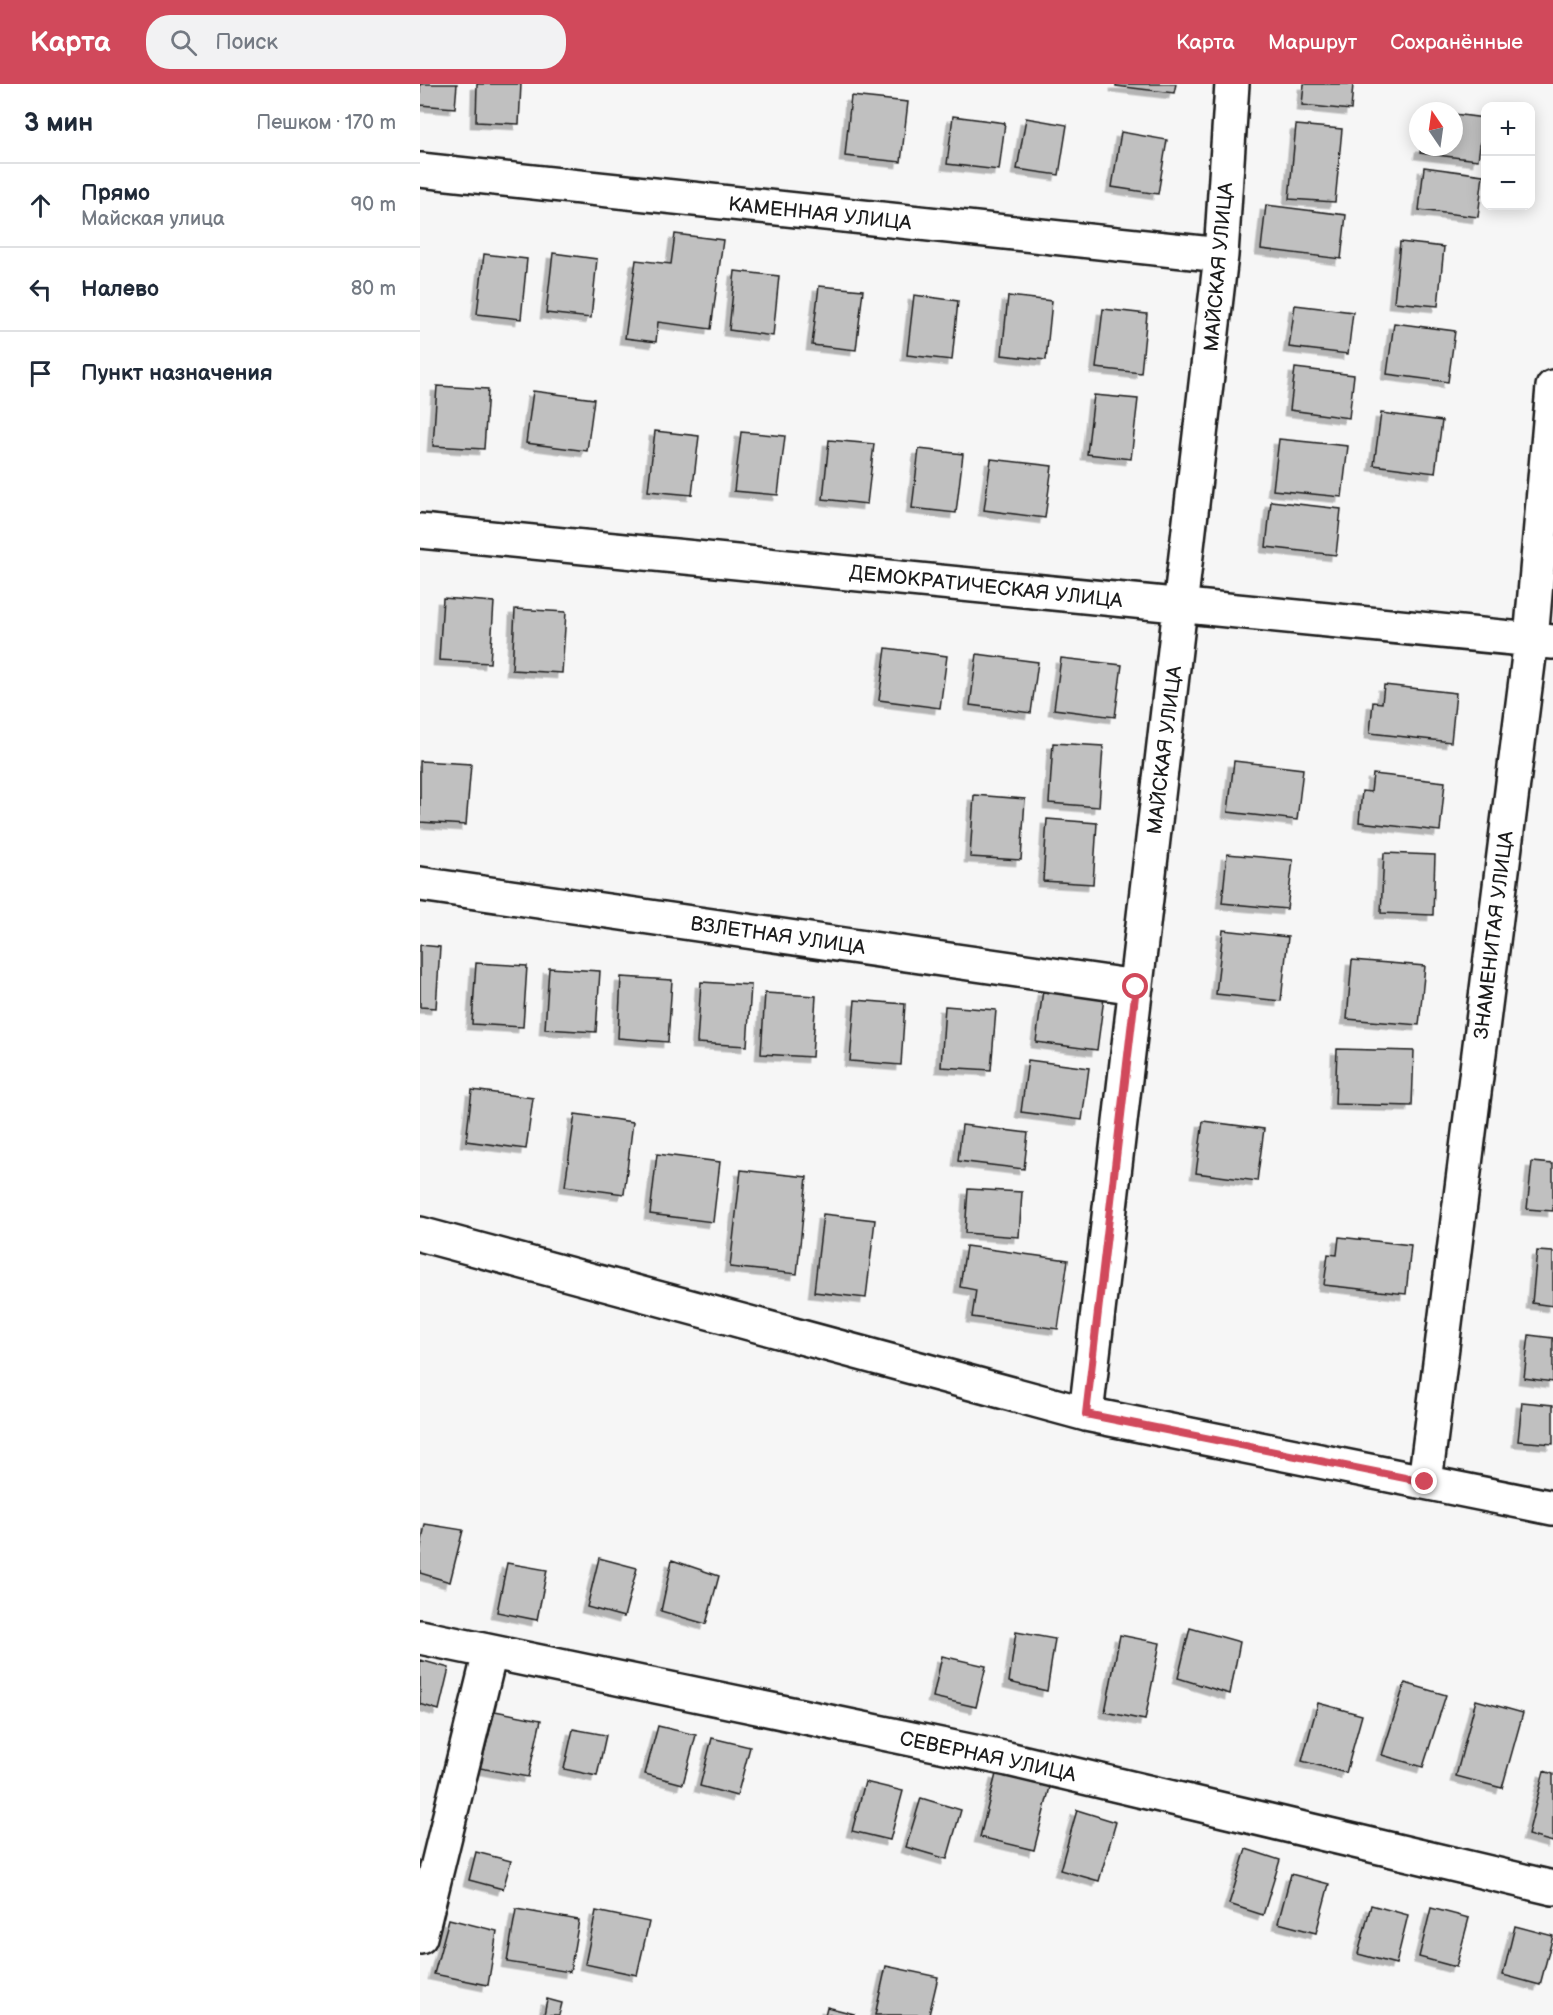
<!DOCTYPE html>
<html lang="ru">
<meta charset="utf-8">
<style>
:root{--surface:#fff;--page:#f2f2f3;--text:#1f2937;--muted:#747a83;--line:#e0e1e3;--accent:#d1495b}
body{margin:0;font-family:"Balsamiq Sans",sans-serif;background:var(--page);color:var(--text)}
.controls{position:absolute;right:18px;top:18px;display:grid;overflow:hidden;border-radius:12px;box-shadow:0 3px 15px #0003}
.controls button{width:54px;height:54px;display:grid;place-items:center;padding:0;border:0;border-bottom:2px solid var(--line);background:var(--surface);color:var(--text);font:30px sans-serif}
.compass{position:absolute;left:989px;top:18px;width:54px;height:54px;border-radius:50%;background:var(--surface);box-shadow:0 3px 15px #0003;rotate:347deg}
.stop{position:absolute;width:18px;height:18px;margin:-14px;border:4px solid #d1495b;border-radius:50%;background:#fff}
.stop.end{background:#d1495b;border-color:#fff;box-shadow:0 2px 6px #0008}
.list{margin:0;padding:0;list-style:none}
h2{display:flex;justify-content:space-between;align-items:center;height:78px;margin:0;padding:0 24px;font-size:26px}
h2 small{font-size:20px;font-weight:400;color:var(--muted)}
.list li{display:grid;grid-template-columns:39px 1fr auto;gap:18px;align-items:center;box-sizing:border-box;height:84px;padding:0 24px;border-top:2px solid var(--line)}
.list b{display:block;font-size:22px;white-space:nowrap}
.list p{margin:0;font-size:20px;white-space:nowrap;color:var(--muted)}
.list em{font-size:20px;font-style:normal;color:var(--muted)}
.icon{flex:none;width:33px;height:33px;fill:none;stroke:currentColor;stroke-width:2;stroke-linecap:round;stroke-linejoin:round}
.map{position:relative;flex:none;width:1133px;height:1931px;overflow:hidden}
header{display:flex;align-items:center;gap:36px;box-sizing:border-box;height:84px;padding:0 30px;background:var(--accent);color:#fff}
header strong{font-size:28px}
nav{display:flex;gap:33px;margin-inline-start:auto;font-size:21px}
.search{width:420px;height:54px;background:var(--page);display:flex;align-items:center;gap:15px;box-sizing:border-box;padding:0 21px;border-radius:24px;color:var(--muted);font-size:22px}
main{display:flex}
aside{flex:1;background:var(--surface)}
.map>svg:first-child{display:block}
.building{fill:#c0c0c0;stroke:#1c1c1c;stroke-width:1.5;filter:url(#shadow)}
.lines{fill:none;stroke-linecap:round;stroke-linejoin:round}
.street-casing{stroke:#1c1c1c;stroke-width:38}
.street{stroke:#fff;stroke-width:33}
.route{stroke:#d1495b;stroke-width:8}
.labels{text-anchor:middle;stroke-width:4.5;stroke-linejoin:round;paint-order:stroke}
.street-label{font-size:20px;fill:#1c1c1c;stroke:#fff}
</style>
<header>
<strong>Карта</strong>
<div class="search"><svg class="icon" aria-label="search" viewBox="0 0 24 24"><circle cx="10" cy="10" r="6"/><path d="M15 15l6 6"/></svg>Поиск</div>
<nav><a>Карта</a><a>Маршрут</a><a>Сохранённые</a></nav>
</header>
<main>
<aside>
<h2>3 мин<small>Пешком · 170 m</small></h2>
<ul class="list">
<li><svg class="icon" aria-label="ahead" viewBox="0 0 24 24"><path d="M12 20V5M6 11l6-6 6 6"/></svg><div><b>Прямо</b><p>Майская улица</p></div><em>90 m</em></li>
<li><svg class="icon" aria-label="left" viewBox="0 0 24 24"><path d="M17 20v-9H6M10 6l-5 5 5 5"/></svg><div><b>Налево</b></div><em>80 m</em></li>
<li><svg class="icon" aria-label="arrive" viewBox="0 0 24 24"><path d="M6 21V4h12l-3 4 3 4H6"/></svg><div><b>Пункт назначения</b></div></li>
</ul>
</aside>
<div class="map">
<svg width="1133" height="1931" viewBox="0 0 1133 1931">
<defs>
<filter id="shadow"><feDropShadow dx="-5.5" dy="5.5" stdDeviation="0" flood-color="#0004"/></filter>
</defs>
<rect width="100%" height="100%" fill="#f6f6f6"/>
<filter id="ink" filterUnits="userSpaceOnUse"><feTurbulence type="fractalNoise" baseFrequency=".0167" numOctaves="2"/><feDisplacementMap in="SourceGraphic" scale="12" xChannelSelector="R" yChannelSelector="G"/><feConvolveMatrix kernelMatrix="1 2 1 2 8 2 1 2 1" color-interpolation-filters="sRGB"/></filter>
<g filter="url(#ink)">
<path class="building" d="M0,0H37L35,24L0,21Z
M57,0H101L99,40L56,38Z
M696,0H756L754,9L696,2Z
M884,0H933L931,26L882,21Z
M431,12L488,18L481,78L425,72Z
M1034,30L1064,34L1058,76L1000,69L1001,63H1034Z
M533,32L585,39L579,86L527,80Z
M606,34L647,41L639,91L597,85Z
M876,41L922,45L915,118L869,115Z
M701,48L747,56L738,110L692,103Z
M1004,83L1063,91L1058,133L999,126Z
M846,121L926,131L921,175L841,165Z
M255,150L303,156L291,245L238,238L236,258L205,254L216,176L251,180Z
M980,158L1024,163L1018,222L974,218Z
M133,169L177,175L171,234L126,229Z
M64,170L107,175L101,235L57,230Z
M315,187L359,192L353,252L309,246Z
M399,202L443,206L436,266L392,261Z
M494,211L538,217L532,276L487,271Z
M588,212L632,217L626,276L582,271Z
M875,221L933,228L928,270L869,263Z
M683,225L727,230L721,289L676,284Z
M974,239L1035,247L1028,298L967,290Z
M875,284L934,291L929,334L870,326Z
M17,302L68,305L64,365L13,362Z
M113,307L174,315L167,367L106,359Z
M674,311L718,315L711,375L667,370Z
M961,329L1022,337L1015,389L954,381Z
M235,347L279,352L272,411L228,407Z
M321,348L365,352L358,411L314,407Z
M859,355L928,362L922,413L853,406Z
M409,356L454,360L447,420L403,415Z
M499,365L543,370L536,429L492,424Z
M571,375L632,382L625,434L564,426Z
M851,417L921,425L916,471L846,463Z
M23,514L74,518L70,579L19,576Z
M95,525L146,528L142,589L92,586Z
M466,564L527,572L520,624L459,616Z
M557,570L618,578L611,629L550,621Z
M641,574L702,581L695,633L634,625Z
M964,601L1036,609L1031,658L950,649L953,618L962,619Z
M633,659L683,662L679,723L629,719Z
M0,677L51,680L46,741L0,738Z
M814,677L883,685L877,736L808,728Z
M953,690L1025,698L1020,747L939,738L942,707L951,708Z
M554,711L605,715L601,776L550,773Z
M627,735L677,739L673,800L623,797Z
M964,769L1015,771L1013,831L961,829Z
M807,770L873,776L867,825L802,819Z
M803,846L868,853L861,917L796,910Z
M0,861L20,863L16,924L0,923Z
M932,876L1005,882L999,941L927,935Z
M56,879L107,882L103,943L52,940Z
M129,884L180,887L176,948L125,945Z
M201,893L252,896L248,958L198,954Z
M281,898L331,901L327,962L277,959Z
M623,906L684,914L677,966L616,958Z
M345,909L396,912L392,973L341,970Z
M435,916L485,920L481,981L430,977Z
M525,922L576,926L571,986L521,983Z
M917,965L994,967L992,1022L915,1020Z
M608,976L669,984L662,1036L601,1028Z
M52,1006L113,1014L106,1065L46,1057Z
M155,1030L213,1038L204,1110L145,1102Z
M783,1037L844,1045L837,1097L776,1089Z
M542,1041L608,1049L604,1085L538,1077Z
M237,1070L300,1078L293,1138L230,1130Z
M1112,1078L1133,1080V1127L1107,1125Z
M321,1086L387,1093L377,1190L310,1183Z
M548,1105L602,1108L599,1153L545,1149Z
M403,1130L455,1136L446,1214L394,1208Z
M919,1153L991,1161L986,1210L904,1201L908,1170L917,1171Z
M546,1162L648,1176L638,1245L552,1233L556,1206L540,1203Z
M1117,1167L1133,1168V1222L1112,1219Z
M1109,1251L1133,1254V1298L1104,1294Z
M1102,1318L1133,1321V1360L1098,1357Z
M5,1440L43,1446L30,1498L0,1489V1468Z
M179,1474L217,1484L204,1533L167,1523Z
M252,1476L299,1492L286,1540L241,1527Z
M87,1479L127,1486L117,1536L77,1528Z
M770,1544L820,1558L810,1610L758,1594Z
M596,1548L635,1555L627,1607L589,1598Z
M700,1551L740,1559L725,1636L685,1628Z
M522,1572L566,1582L556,1623L513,1613Z
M0,1576L29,1584L19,1626L0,1620Z
M985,1599L1026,1611L1003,1683L962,1671Z
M1056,1616L1103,1629L1082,1704L1036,1692Z
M898,1619L942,1631L926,1689L882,1677Z
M75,1627L121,1636L108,1693L60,1684Z
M238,1642L276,1651L263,1700L225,1690Z
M153,1645L186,1651L177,1692L144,1685Z
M292,1654L330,1663L317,1712L280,1702Z
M1124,1687L1133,1690V1758L1108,1751Z
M576,1690L630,1703L614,1766L560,1753Z
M445,1698L483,1707L470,1756L432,1747Z
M501,1714L541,1726L527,1775L486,1763Z
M657,1726L696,1738L679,1797L640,1786Z
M826,1765L860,1776L843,1831L809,1820Z
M56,1768L91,1777L83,1805L49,1796Z
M871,1790L909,1800L896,1849L858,1839Z
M951,1821L988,1831L976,1880L938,1870Z
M1011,1824L1049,1834L1036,1883L999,1873Z
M96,1825L159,1836L150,1888L87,1878Z
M176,1827L229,1838L217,1891L165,1880Z
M29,1835L77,1847L68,1901L14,1890Z
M1095,1842L1133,1852L1120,1901L1083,1891Z
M466,1882L518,1893L509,1931H455Z
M127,1915L142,1919L139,1931H124Z
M407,1923L434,1930L433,1931H405Z"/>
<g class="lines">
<defs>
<path id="street" d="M0,86L801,171
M0,447L1133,558
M0,800L716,903
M0,1150L666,1330L1133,1424
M666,1330L801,171L812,0
M1005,1398L1111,556L1133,303
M0,1553L588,1675L1133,1804
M0,1853L70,1569"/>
</defs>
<use href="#street" class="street-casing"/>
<use href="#street" class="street"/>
</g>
</g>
<g class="lines" filter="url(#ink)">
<path class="route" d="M716,903L666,1330L1005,1398"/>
</g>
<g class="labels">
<g class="street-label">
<text transform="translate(400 129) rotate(6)" y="7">КАМЕННАЯ УЛИЦА</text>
<text transform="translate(798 183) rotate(-85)" y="7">МАЙСКАЯ УЛИЦА</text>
<text transform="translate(566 502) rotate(6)" y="7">ДЕМОКРАТИЧЕСКАЯ УЛИЦА</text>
<text transform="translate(744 666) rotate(-83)" y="7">МАЙСКАЯ УЛИЦА</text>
<text transform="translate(358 851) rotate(8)" y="7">ВЗЛЕТНАЯ УЛИЦА</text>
<text transform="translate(1073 851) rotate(-83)" y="7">ЗНАМЕНИТАЯ УЛИЦА</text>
<text transform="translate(568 1672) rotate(12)" y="7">СЕВЕРНАЯ УЛИЦА</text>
</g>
</g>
</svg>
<div class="controls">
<button>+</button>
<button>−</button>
</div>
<svg class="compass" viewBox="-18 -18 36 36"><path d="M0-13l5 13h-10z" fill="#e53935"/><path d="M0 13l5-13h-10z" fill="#747a83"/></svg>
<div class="stop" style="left:716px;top:903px"></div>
<div class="stop end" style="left:1005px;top:1398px"></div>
</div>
</main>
